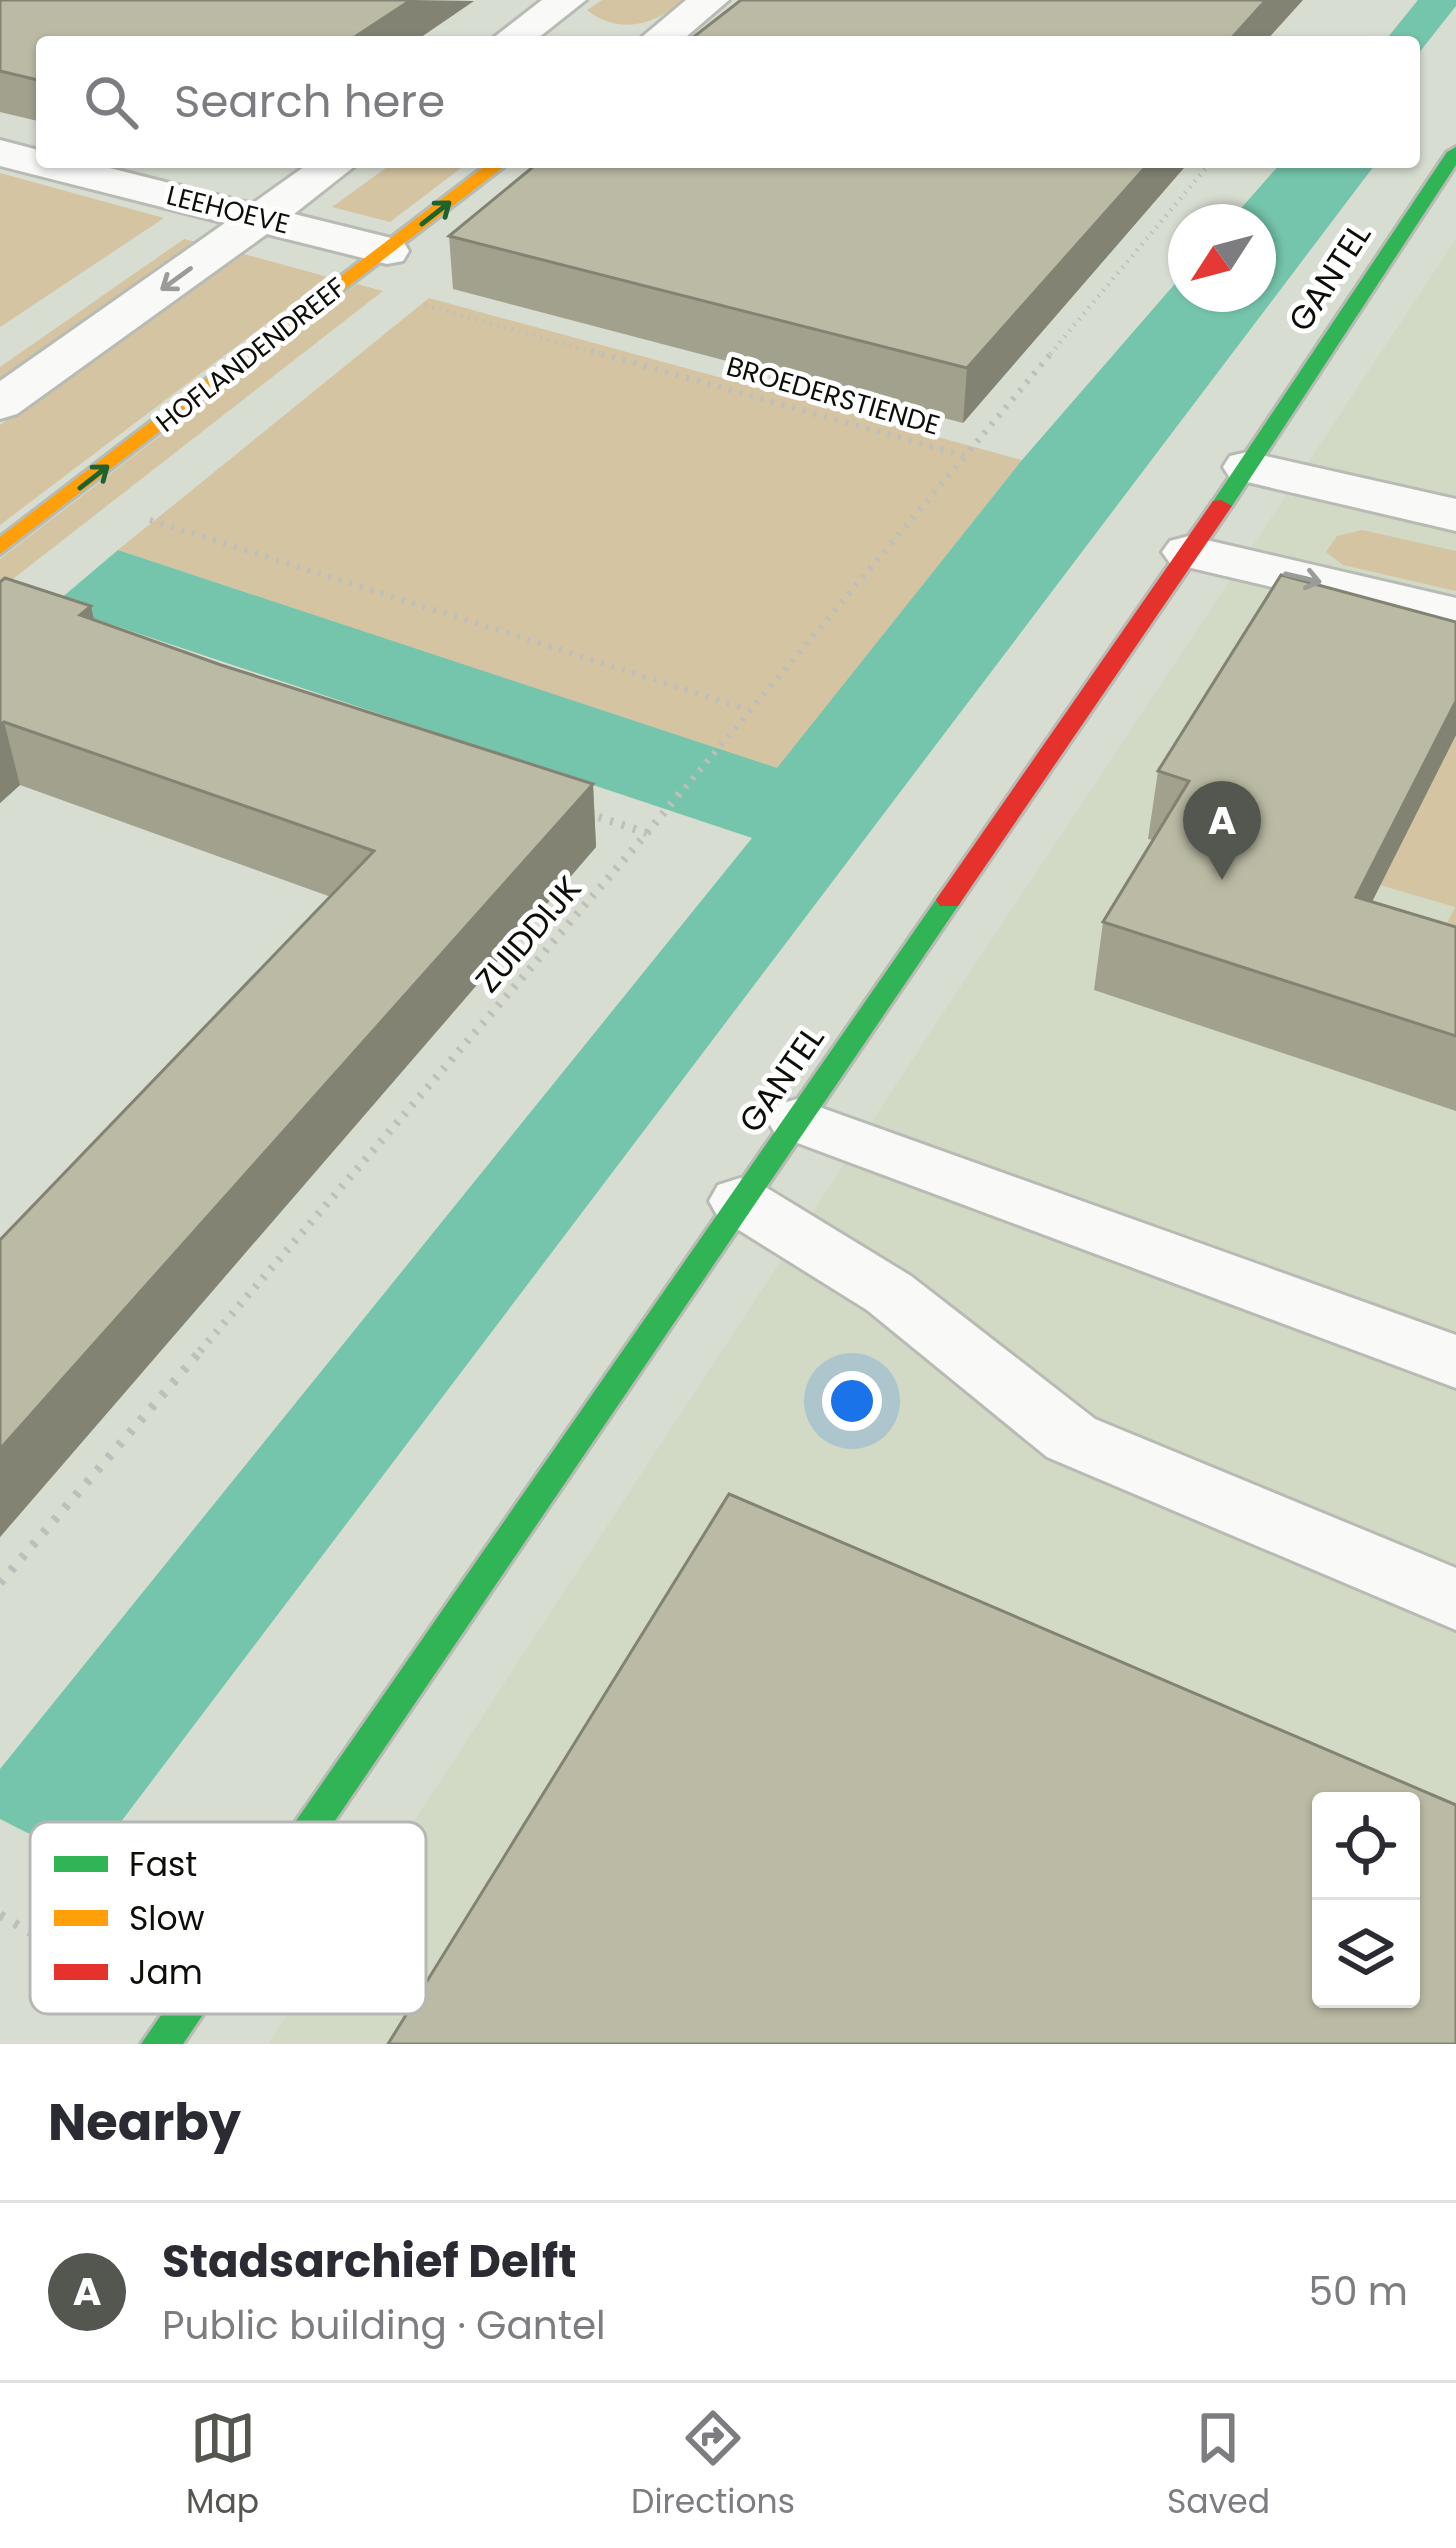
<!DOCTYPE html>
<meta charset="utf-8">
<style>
:root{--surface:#fff;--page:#f2f2f3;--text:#2b2b33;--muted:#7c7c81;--line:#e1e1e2;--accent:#53574f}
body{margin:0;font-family:Poppins,sans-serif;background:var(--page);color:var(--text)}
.controls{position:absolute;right:36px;bottom:36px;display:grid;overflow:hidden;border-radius:12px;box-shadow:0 3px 9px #0004}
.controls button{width:108px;height:108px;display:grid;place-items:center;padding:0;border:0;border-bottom:3px solid var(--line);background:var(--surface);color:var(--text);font:60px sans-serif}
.compass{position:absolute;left:1168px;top:204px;width:108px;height:108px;border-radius:50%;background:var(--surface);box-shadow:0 3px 9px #0004;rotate:234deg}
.you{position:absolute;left:852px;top:1401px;width:42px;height:42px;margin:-30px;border:9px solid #fff;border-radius:50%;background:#1a73e8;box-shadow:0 0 0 18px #1a73e833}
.badge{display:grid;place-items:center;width:78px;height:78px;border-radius:50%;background:var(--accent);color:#fff;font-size:39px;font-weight:700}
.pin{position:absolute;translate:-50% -99px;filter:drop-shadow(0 3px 6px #0008)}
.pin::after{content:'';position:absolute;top:63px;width:42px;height:36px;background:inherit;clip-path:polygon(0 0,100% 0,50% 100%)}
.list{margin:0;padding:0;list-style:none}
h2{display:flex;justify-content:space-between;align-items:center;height:156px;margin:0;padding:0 48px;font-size:51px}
h2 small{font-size:39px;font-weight:400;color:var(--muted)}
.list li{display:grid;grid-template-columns:78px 1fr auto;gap:36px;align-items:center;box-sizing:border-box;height:180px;padding:0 48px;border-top:3px solid var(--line)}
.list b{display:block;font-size:45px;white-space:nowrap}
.list p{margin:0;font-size:39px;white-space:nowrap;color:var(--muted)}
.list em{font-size:39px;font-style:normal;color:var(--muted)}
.icon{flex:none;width:66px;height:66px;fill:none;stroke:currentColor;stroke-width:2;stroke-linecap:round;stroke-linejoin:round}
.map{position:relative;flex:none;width:1456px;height:2044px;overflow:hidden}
.search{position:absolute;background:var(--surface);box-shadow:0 3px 9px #0004;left:36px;right:36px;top:36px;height:132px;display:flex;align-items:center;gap:30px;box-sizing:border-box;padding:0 42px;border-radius:12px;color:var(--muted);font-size:45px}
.sheet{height:336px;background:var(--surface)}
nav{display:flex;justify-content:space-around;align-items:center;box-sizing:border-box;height:168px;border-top:3px solid var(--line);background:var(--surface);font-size:33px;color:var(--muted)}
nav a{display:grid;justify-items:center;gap:6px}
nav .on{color:var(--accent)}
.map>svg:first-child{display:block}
.built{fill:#d2dac6;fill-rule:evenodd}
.green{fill:#d4c4a2}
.water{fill:#75c5ac}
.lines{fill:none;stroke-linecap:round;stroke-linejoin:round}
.lane-casing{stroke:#b8bbb3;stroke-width:6}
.street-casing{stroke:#b8bbb3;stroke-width:6}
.fast-casing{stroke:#b8bbb3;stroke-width:6}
.slow-casing{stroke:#b8bbb3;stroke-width:6}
.jam-casing{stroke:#b8bbb3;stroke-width:6}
.path-far3{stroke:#bdbfbb;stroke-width:4.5;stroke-dasharray:1.5 6;stroke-linecap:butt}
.path-far2{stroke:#bdbfbb;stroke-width:6;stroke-dasharray:3 8;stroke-linecap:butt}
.path-far1{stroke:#bdbfbb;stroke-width:8;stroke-dasharray:3 9;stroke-linecap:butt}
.path{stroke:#bdbfbb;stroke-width:9;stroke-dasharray:4.5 12;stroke-linecap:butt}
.lane{fill:#f9faf8;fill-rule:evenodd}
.street{fill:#f9faf8;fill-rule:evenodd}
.fast{fill:#30b455;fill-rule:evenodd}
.slow{fill:#ff9f0a;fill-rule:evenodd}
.jam{fill:#e5322d;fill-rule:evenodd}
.wall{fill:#a1a18e}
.shaded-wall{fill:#838374}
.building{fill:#bbbba5;stroke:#838374;stroke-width:3;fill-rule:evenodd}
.oneway{stroke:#1e622e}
.oneway2{stroke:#9a9c98}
.labels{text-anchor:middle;stroke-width:10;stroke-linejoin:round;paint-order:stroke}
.far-street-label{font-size:27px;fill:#0c0f08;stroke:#fff}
.street-label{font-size:33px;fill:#0c0f08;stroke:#fff}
.key{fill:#fff;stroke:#b6b7b5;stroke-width:3}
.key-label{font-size:33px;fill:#0c0f08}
</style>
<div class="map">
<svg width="1456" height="2044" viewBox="0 0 1456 2044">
<rect width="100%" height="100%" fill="#d8ddd2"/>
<path class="built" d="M1456,239V2044H268L933,1028ZM1321,1801H1411V1999H1321Z"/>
<path class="green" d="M602,0H685C656,23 621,37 587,10Z
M394,162H469L390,222L332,207Z
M0,173L164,218L0,327Z
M184,239L207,245L0,393V367Z
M240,253L328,277L0,525V425Z
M357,284L383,291L0,589V559Z
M429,298L1022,460L777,769L118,550Z
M1362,530L1456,551V591L1343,565L1326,552L1337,536Z
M1456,735V1001L1414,988L1455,907L1380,885Z"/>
<path class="water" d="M1418,0H1456V6L1414,59V42H1384Z
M1269,162H1377L89,1864L0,1819V1769L752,838L53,605L118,550L777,768L1022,460L1186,271V294H1258V222H1229L1279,165Z"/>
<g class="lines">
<defs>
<path id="lane" d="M797,1099L1456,1335V1388L776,1135L767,1120L776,1105Z
M740,1178L762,1185L911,1276L1095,1419L1456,1568V1630L1047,1457L867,1310L718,1217L709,1201L718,1185Z"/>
<path id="street" d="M542,0H586L533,42H488Z
M686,0H729L680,42H636Z
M0,140L42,151V162H86L252,204L311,162H360L294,214L403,241L409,251L403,261L387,264L267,234L17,414L0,419V381L225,223L0,166Z
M1248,452L1456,499V531L1230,478L1223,467L1230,456Z
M1189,536L1456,598V630L1170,563L1162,552L1170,541Z"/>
<path id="fast" d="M1456,147V165L1232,506L1221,512L1213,511L1210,506L1447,152Z
M949,892L958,894L962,900L958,906L183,2044H141L940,894Z"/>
<path id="slow" d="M490,162H510L0,554V537Z"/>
<path id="jam" d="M1221,500L1232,506L958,906H940L936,900L940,894L1213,501Z"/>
</defs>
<use href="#lane" class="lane-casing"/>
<use href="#street" class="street-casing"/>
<use href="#fast" class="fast-casing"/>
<use href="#slow" class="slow-casing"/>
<use href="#jam" class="jam-casing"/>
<path class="path-far3" d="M425,305L601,354
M1050,354L1211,162"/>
<path class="path-far2" d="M591,351L965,456L1053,351
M150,520L747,709
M678,796L965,456"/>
<path class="path-far1" d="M647,833L680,793
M200,1351L647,833L586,813"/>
<path class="path" d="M0,1583L203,1348
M0,1915L94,1969"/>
<use href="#lane" class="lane"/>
<use href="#street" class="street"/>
<use href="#fast" class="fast"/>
<use href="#slow" class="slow"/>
<use href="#jam" class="jam"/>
</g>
<path class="wall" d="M0,0L474,1L42,42V122L0,112Z
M204,162H237L228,168Z
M539,162H1189L963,423L453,289L449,236Z
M0,582L91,606L94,620L221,665L593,784L596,847L0,1537V1240L331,897L20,785L0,803Z
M1456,735L1372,902L1456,927V1111L1094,990L1103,922L1153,840L1148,839L1158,771Z"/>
<path class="shaded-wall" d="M411,0L474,1L414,42H347Z
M1266,0H1303L1265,42H1228Z
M1150,162H1189L963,423L967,368Z
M91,606L104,668L80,615Z
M1456,701V735L1340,965L1356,897Z
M4,722L20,785L0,803V725Z
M593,784L596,847L0,1537V1449Z"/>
<path class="building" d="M0,0H411L347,42H42V81L0,71Z
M741,0H1266L1228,42H687Z
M539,162H1150L967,368L449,236Z
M1281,575L1456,622V701L1356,897L1456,927V1036L1103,922L1189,781L1158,771Z
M5,578L91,606L80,615L221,665L593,784L0,1449V1240L374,851L4,722L0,725V582Z
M729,1494L1456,1805V2044H388ZM1321,1801H1411V1999H1321Z"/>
<defs><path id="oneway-shaft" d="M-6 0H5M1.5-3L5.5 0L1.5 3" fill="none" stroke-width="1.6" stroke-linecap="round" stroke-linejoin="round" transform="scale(3)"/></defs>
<g class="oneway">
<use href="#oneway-shaft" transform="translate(436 213) rotate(-38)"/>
<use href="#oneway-shaft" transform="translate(94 477) rotate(-38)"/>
</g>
<g class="oneway2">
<use href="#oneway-shaft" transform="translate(176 279) rotate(144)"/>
<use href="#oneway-shaft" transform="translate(1303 578) rotate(13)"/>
</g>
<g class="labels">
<g class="far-street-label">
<text transform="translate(228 210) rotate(14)" y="9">LEEHOEVE</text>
<text transform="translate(251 355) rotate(-38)" y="9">HOFLANDENDREEF</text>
<text transform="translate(833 396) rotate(16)" y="9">BROEDERSTIENDE</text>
</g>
<g class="street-label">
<text transform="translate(1329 277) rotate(-57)" y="12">GANTEL</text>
<text transform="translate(528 934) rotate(-49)" y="12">ZUIDDIJK</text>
<text transform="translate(781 1079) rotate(-55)" y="12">GANTEL</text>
</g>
</g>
<rect x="30" y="1822" width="396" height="192" rx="18" class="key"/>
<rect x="54" y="1856" width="54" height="16" fill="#30b455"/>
<rect x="54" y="1910" width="54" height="16" fill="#ff9f0a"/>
<rect x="54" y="1964" width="54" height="16" fill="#e5322d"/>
<g class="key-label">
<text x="129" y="1876">Fast</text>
<text x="129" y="1930">Slow</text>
<text x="129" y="1984">Jam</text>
</g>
</svg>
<div class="controls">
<button><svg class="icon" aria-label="locate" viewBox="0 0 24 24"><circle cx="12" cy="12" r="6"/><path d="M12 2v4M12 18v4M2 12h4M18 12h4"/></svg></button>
<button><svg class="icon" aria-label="layers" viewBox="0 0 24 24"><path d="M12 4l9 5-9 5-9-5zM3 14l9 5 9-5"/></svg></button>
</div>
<svg class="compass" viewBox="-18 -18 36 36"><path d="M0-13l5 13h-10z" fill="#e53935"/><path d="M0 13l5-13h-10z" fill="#7c7c81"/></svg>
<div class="you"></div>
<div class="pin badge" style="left:1222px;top:880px">A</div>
<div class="search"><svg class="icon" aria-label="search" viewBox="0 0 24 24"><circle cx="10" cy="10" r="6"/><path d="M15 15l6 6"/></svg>Search here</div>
</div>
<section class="sheet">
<h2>Nearby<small></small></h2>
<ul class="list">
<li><span class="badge">A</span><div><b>Stadsarchief Delft</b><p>Public building · Gantel</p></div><em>50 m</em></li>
</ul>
</section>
<nav>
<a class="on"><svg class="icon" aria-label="map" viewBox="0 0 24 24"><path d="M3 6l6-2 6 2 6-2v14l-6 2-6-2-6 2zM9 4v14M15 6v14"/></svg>Map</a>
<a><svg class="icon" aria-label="directions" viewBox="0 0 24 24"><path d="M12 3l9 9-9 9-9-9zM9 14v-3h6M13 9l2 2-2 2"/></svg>Directions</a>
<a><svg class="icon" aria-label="saved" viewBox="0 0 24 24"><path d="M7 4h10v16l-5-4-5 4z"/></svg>Saved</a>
</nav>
